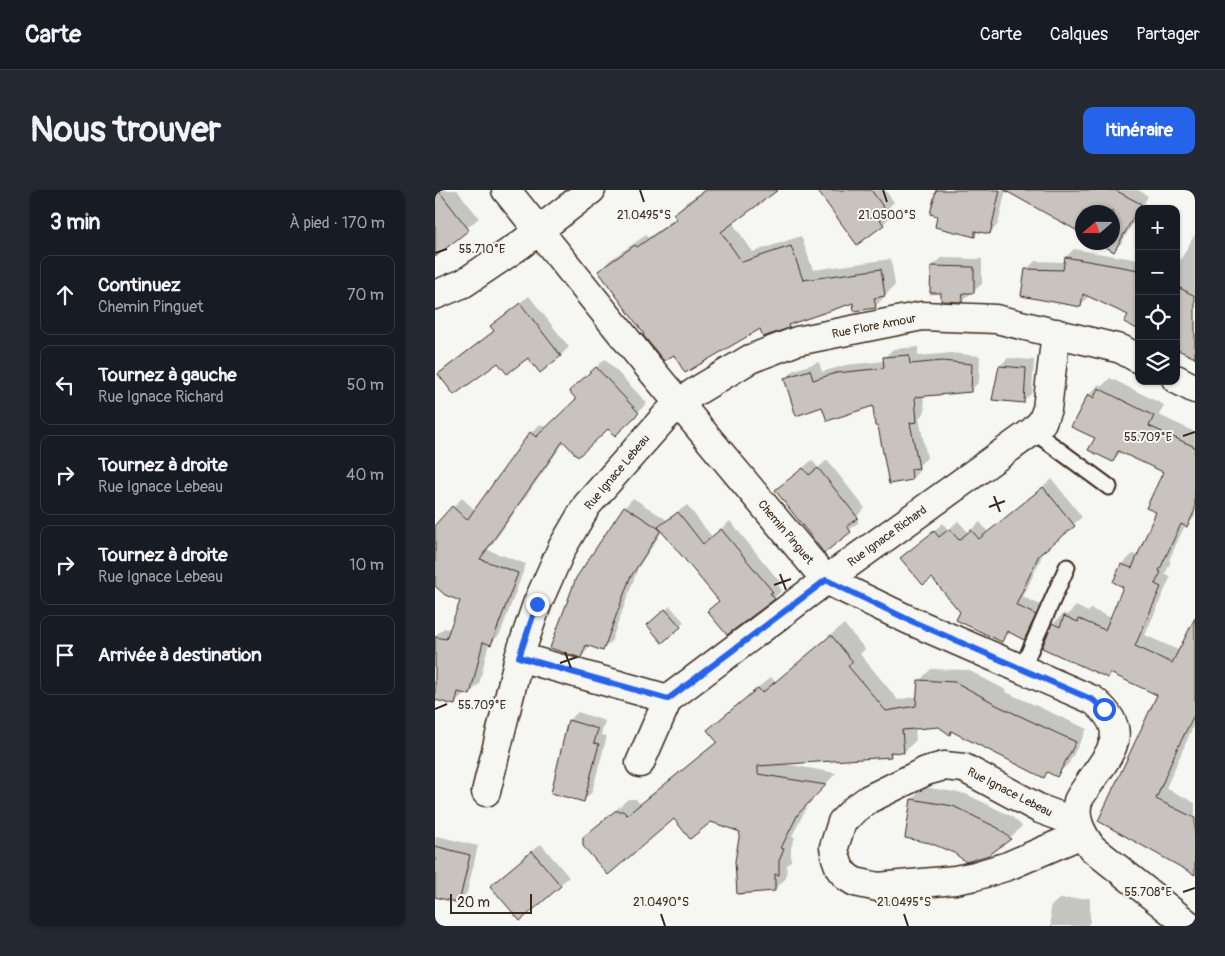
<!DOCTYPE html>
<html lang="fr">
<meta charset="utf-8">
<style>
:root{--surface:#171b24;--page:#242831;--text:#f1f3f6;--muted:#9ea1a6;--line:#363941;--accent:#2563eb}
body{margin:0;font-family:Pangolin,sans-serif;background:var(--page);color:var(--text)}
.controls{position:absolute;right:15px;top:15px;display:grid;overflow:hidden;border-radius:10px;box-shadow:0 1px 4px #0004}
.controls button{width:45px;height:45px;display:grid;place-items:center;padding:0;border:0;border-bottom:1px solid var(--line);background:var(--surface);color:var(--text);font:25px sans-serif}
.compass{position:absolute;left:640px;top:15px;width:45px;height:45px;border-radius:50%;background:var(--surface);box-shadow:0 1px 4px #0004;rotate:250deg}
.scale{position:absolute;left:15px;bottom:12px;width:82px;box-sizing:border-box;padding-left:5px;border:2px solid #3b2a1e;border-top:0;font-size:14px;line-height:18px;white-space:nowrap;color:#3b2a1e;-webkit-text-stroke:4px #f6f6f2;paint-order:stroke}
.stop{position:absolute;width:15px;height:15px;margin:-11px;border:4px solid #2563eb;border-radius:50%;background:#fff}
.stop.end{background:#2563eb;border-color:#fff;box-shadow:0 1px 5px #0008}
.list{margin:0;padding:0;list-style:none}
h2{display:flex;justify-content:space-between;align-items:center;height:65px;margin:0;padding:0 20px;font-size:21px}
h2 small{font-size:16px;font-weight:400;color:var(--muted)}
.list li{display:grid;grid-template-columns:32px 1fr auto;gap:15px;align-items:center;box-sizing:border-box;height:80px;margin:0 10px 10px;padding:0 10px;border:1px solid var(--line);border-radius:10px}
.list b{display:block;font-size:19px;white-space:nowrap}
.list p{margin:0;font-size:16px;white-space:nowrap;color:var(--muted)}
.list em{font-size:16px;font-style:normal;color:var(--muted)}
.icon{flex:none;width:28px;height:28px;fill:none;stroke:currentColor;stroke-width:2;stroke-linecap:round;stroke-linejoin:round}
.map{position:relative;flex:none;width:760px;height:736px;overflow:hidden;border-radius:10px}
header{display:flex;align-items:center;gap:30px;box-sizing:border-box;height:70px;padding:0 25px;background:var(--surface);border-bottom:1px solid var(--line)}
header strong{font-size:24px}
nav{display:flex;gap:28px;margin-inline-start:auto;font-size:18px}
.intro{display:flex;align-items:center;justify-content:space-between;box-sizing:border-box;height:120px;padding:0 30px}
h1{margin:0;font-size:35px}
.button{padding:12px 22px;border-radius:10px;background:var(--accent);color:#fff;font-size:18px;font-weight:700}
main{display:flex;gap:30px;padding:0 30px}
aside{flex:1;background:var(--surface);border-radius:10px;box-shadow:0 1px 4px #0004}
.map>svg:first-child{display:block}
.shadow{fill:#0003}
.building{fill:#c8c3be;stroke:#3b2a1e}
.lines{fill:none;stroke-linecap:round;stroke-linejoin:round}
.lane-casing{stroke:#3b2a1e;stroke-width:19}
.street-casing{stroke:#3b2a1e;stroke-width:31}
.lane{stroke:#f6f6f2;stroke-width:15}
.street{stroke:#f6f6f2;stroke-width:28}
.route{stroke:#2563eb;stroke-width:6}
.ticks{fill:none;stroke:#3b2a1e;stroke-width:2}
.labels{text-anchor:middle;stroke-width:4;stroke-linejoin:round;paint-order:stroke}
.street-label{font-size:12px;fill:#3b2a1e;stroke:#f6f6f2}
.ticks-label{font-size:12px;text-anchor:middle;fill:#3b2a1e;stroke:#f6f6f2;stroke-width:4;stroke-linejoin:round;paint-order:stroke}
</style>
<header>
<strong>Carte</strong>
<nav><a>Carte</a><a>Calques</a><a>Partager</a></nav>
</header>
<div class="intro"><h1>Nous trouver</h1><a class="button">Itinéraire</a></div>
<main>
<aside>
<h2>3 min<small>À pied · 170 m</small></h2>
<ul class="list">
<li><svg class="icon" aria-label="ahead" viewBox="0 0 24 24"><path d="M12 20V5M6 11l6-6 6 6"/></svg><div><b>Continuez</b><p>Chemin Pinguet</p></div><em>70 m</em></li>
<li><svg class="icon" aria-label="left" viewBox="0 0 24 24"><path d="M17 20v-9H6M10 6l-5 5 5 5"/></svg><div><b>Tournez à gauche</b><p>Rue Ignace Richard</p></div><em>50 m</em></li>
<li><svg class="icon" aria-label="right" viewBox="0 0 24 24"><path d="M7 20v-9h11M14 6l5 5-5 5"/></svg><div><b>Tournez à droite</b><p>Rue Ignace Lebeau</p></div><em>40 m</em></li>
<li><svg class="icon" aria-label="right" viewBox="0 0 24 24"><path d="M7 20v-9h11M14 6l5 5-5 5"/></svg><div><b>Tournez à droite</b><p>Rue Ignace Lebeau</p></div><em>10 m</em></li>
<li><svg class="icon" aria-label="arrive" viewBox="0 0 24 24"><path d="M6 21V4h12l-3 4 3 4H6"/></svg><div><b>Arrivée à destination</b></div></li>
</ul>
</aside>
<div class="map">
<svg width="760" height="736" viewBox="0 0 760 736">
<rect width="100%" height="100%" fill="#f6f6f2"/>
<filter id="ink" filterUnits="userSpaceOnUse"><feTurbulence type="fractalNoise" baseFrequency=".02" numOctaves="2"/><feDisplacementMap in="SourceGraphic" scale="10" xChannelSelector="R" yChannelSelector="G"/><feConvolveMatrix kernelMatrix="1 2 1 2 8 2 1 2 1" color-interpolation-filters="sRGB"/></filter>
<g filter="url(#ink)">
<path class="shadow" d="M0,0H22L44,28L0,65Z
M269,0H341L297,32L318,62L366,46L378,80L456,69L460,95L440,117L419,112L357,132L353,136L326,137L240,163L210,144L165,81L175,70L211,45L213,48L242,27L240,24L250,13Z
M403,0H450L459,12L452,19L456,26L448,34Z
M502,0H571L563,34L555,43L544,40L540,45L504,25Z
M598,0H703L713,6L706,19H704V23L687,52L679,60L678,22H648Z
M760,44V154L741,145V78Z
M639,59L704,70V138L694,125L654,106L645,115L591,80L600,71L630,72L631,67Z
M506,68L547,69V94L527,111L507,102L497,76Z
M94,106L134,157L126,165L105,181L94,166L63,171L4,184L12,176L60,140L65,128Z
M483,157V166L516,163L545,166L544,192L536,200L488,205L490,222L484,228L492,268L484,275L485,280L477,289L439,215L351,189L359,180L384,172L387,182L411,175L449,171V168L458,159Z
M573,168L599,170L597,203L588,211L565,176Z
M170,169L212,213L203,222L173,237L130,251L53,360L91,374L65,444L56,453H54L44,494L34,504L30,502L20,514L0,509V446L9,438L16,439L27,410L0,389V337L27,308L41,321L96,243L105,234L111,238L143,209L145,192Z
M675,188L729,215L724,225L760,242V327L752,335H750L734,370L736,371L730,384L736,386L710,445L745,461L760,430V532L731,598L760,613V683L664,631L723,504L677,483L673,487L618,434L629,423L632,425L641,416L653,422L656,419L677,428L690,396L680,392L687,374L698,364L704,366L723,322L729,281L687,261L678,270L661,247L654,205L664,194L667,196Z
M377,270L383,278L392,270L430,318L420,328L424,332L389,361L342,300Z
M617,289L647,327L611,357L588,407L608,416L598,440L589,448L576,442L567,450L526,422L497,386L467,368L508,333L513,340L523,331L533,342L545,332L553,342Z
M198,308L232,330L252,315L277,347L295,331L345,392L343,395L347,400L339,408L285,410L228,340L203,378L176,452L167,460L156,456L146,467L190,317Z
M235,416L249,432L245,436L218,431Z
M409,434L430,459L425,464L463,510L483,506L484,491L496,479L533,480L571,500V502L652,539L634,573L622,585L614,581L609,586L518,540L514,544L504,536L480,538L481,550L469,562L460,561L456,565L345,573L401,583L375,611L357,646L360,647L356,658V671L352,675L351,688L339,700L306,641L275,631L239,628L149,648L193,609H201L205,614L283,551L274,540L286,528L336,487L340,492Z
M143,522L170,531L166,545L172,546L157,602L148,611L134,530Z
M489,597L531,604L576,626L587,636L575,648L477,609Z
M2,646L43,656L32,703L23,711L0,706V649Z
M106,654L134,687L85,730L65,687Z
M655,708V732L652,736H616L615,717L624,709Z"/>
<path class="building" d="M0,0H3L34,40L0,67Z
M271,0H343L286,42L307,72L356,56L368,90L446,79L450,106L439,108L441,118L419,121L418,113L353,135L354,138L328,147L325,139L250,183L239,165L229,171L208,145L209,144L163,81L200,55L202,57L242,29L238,24Z
M382,0H436L452,22L443,27L449,35L422,55Z
M501,0H565L555,44L540,41V47L500,37L502,26L495,24Z
M569,0H680L706,14L679,62L662,52H678V22H648V44Z
M630,67L704,80V140L689,132L693,125L648,104L646,117L586,106L590,79L628,80Z
M496,76L539,77V103H528L527,112L506,111V103H495Z
M741,96L760,106V168L741,159Z
M85,113L126,166L105,183L93,168L72,184L63,173L19,205L3,184L59,141L55,136Z
M474,165L475,174L507,171L537,174L536,202L480,207L482,232L475,233L484,278L476,279L477,290L454,294L443,236H440L438,216L392,231L387,217L361,226L349,188L375,180L378,190L401,183L449,178L448,167Z
M564,176L591,178L589,213L557,210Z
M161,177L204,223L180,246L173,239L143,267L128,251L45,369L83,383L56,455L48,452L35,505L23,502L20,515L0,510V447L11,449L25,411L10,405L0,396V335L17,316L32,330L95,242L101,247L141,209L134,201Z
M663,198L719,226L714,236L760,257V320L752,337L746,334L724,381L726,382L720,394L726,397L700,456L737,473L760,428V523L741,561L721,609L760,628V685L663,631L722,505L675,483L673,488L607,458L617,433L625,437L629,426L643,432L644,429L670,440L688,397L678,392L686,374L697,378L721,322L711,318L728,282L683,261L678,272L653,260L660,248L636,237L653,204L659,208Z
M368,278L374,285L383,278L423,328L412,336L416,342L389,363L340,300Z
M608,297L640,336L604,365L581,415L601,425L589,450L572,441L567,452L521,430L525,422L497,388L488,395L465,368L499,341L504,347L514,339L524,350L536,340L544,349Z
M189,316L226,340L195,388L168,461L151,455L146,468L115,458L141,388Z
M243,322L268,354L286,339L338,402L335,403L340,409L292,445L272,421L284,411L223,337Z
M230,419L246,437L227,453L212,435Z
M396,445L418,472L413,476L451,521L481,516L483,490L520,492L559,513V514L641,552L622,587L612,582L609,588L516,541L515,545L504,537L467,540L469,563L455,562L456,567L323,576V584L391,595L363,624L346,658L349,659L344,671V685L340,684V701L302,704L300,671L305,642L276,632L255,649L239,629L173,685L148,656V647L180,621H188L192,625L282,552L272,540L323,498L327,503Z
M133,530L163,539L159,553L164,554L149,612L116,603Z
M476,609L518,616L563,638L576,649L554,665L531,672L519,663L495,653L470,648Z
M0,656L35,665L24,713L0,707Z
M97,661L126,696L85,731L55,696Z"/>
<g class="lines">
<defs>
<path id="lane" d="M598,241L674,297
M589,480L593,465L632,377"/>
<path id="street" d="M71,0L212,175L391,390L474,430L658,510C698,542 675,562 653,595C650,600 645,606 643,611C638,629 647,644 657,658L755,736
M0,105L29,93L85,55L156,0
M741,189L760,199
M84,467L233,509
M205,573L233,509L391,390L598,241L607,232L612,219L621,143
M51,602L84,467L102,414L127,358L152,315L230,227L244,213L260,202L315,169L362,151L487,126L561,129L686,159L704,169
M643,633L605,619L529,578L509,576L491,581L434,609L420,619L407,632L399,657L401,668L405,679L412,687L420,692L443,697L520,690L540,686L573,676L647,644"/>
</defs>
<use href="#lane" class="lane-casing"/>
<use href="#street" class="street-casing"/>
<use href="#lane" class="lane"/>
<use href="#street" class="street"/>
</g>
</g>
<g class="lines" filter="url(#ink)">
<path class="route" d="M102,414L84,467L233,509L391,390L474,430L658,510L669,519"/>
</g>
<path class="ticks" d="M205,0L209,12M448,0L452,12M0,63L12,59M748,246L760,242M559,306L565,322M554,317L570,311M345,384L351,400M339,395L356,389M130,462L136,478M125,473L142,467M0,519L12,514M748,702L760,698M226,724L230,736M469,724L473,736"/>
<g class="labels">
<g class="street-label">
<text transform="translate(439 136) rotate(-11)" y="4">Rue Flore Amour</text>
<text transform="translate(182 282) rotate(-50)" y="4">Rue Ignace Lebeau</text>
<text transform="translate(351 342) rotate(50)" y="4">Chemin Pinguet</text>
<text transform="translate(452 346) rotate(-36)" y="4">Rue Ignace Richard</text>
<text transform="translate(575 602) rotate(27)" y="4">Rue Ignace Lebeau</text>
</g>
</g>
<g class="ticks-label">
<text x="209" y="29">21.0495°S</text>
<text x="452" y="29">21.0500°S</text>
<text x="47" y="63">55.710°E</text>
<text x="713" y="251">55.709°E</text>
<text x="47" y="519">55.709°E</text>
<text x="713" y="706">55.708°E</text>
<text x="226" y="716">21.0490°S</text>
<text x="469" y="716">21.0495°S</text>
</g>
</svg>
<div class="controls">
<button>+</button>
<button>−</button>
<button><svg class="icon" aria-label="locate" viewBox="0 0 24 24"><circle cx="12" cy="12" r="6"/><path d="M12 2v4M12 18v4M2 12h4M18 12h4"/></svg></button>
<button><svg class="icon" aria-label="layers" viewBox="0 0 24 24"><path d="M12 4l9 5-9 5-9-5zM3 14l9 5 9-5"/></svg></button>
</div>
<svg class="compass" viewBox="-18 -18 36 36"><path d="M0-13l5 13h-10z" fill="#e53935"/><path d="M0 13l5-13h-10z" fill="#9ea1a6"/></svg>
<div class="scale">20 m</div>
<div class="stop" style="left:669px;top:519px"></div>
<div class="stop end" style="left:102px;top:414px"></div>
</div>
</main>
